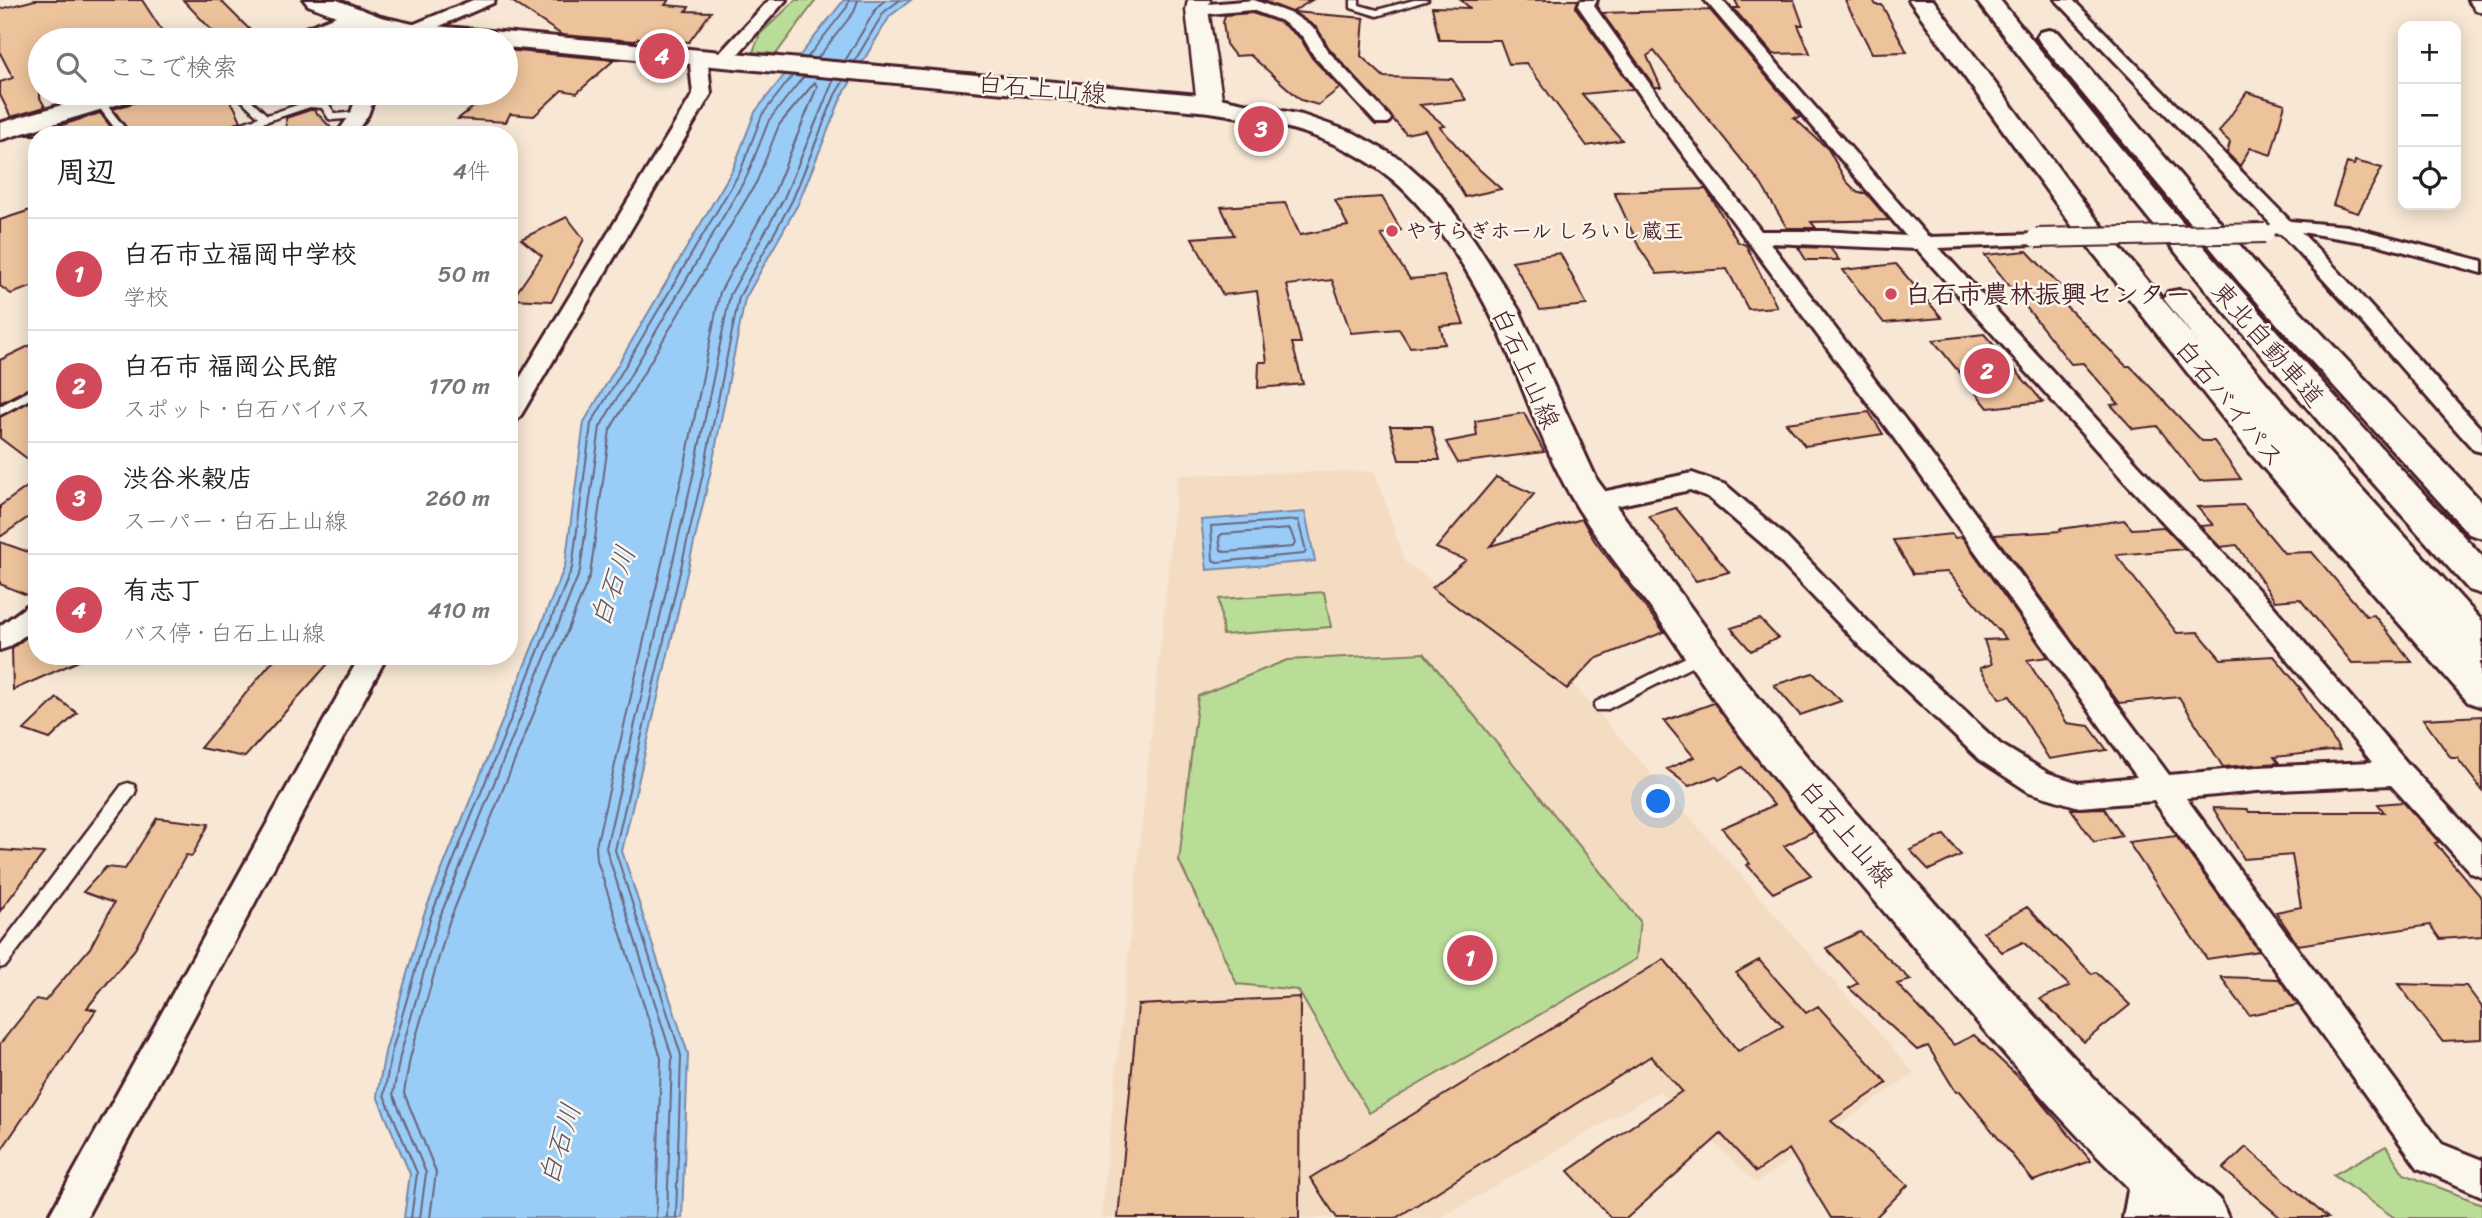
<!DOCTYPE html>
<html lang="ja">
<meta charset="utf-8">
<style>
:root{--surface:#fff;--page:#f6f6f6;--text:#202124;--muted:#757577;--line:#e0e0e0;--accent:#d1495b}
body{margin:0;font-family:Sriracha,"Klee One",sans-serif;background:var(--page);color:var(--text)}
.controls{position:absolute;right:21px;top:21px;display:grid;overflow:hidden;border-radius:14px;box-shadow:0 4px 18px #0003}
.controls button{width:63px;height:63px;display:grid;place-items:center;padding:0;border:0;border-bottom:2px solid var(--line);background:var(--surface);color:var(--text);font:35px sans-serif}
.you{position:absolute;left:1659px;top:802px;width:24px;height:24px;margin:-18px;border:5px solid #fff;border-radius:50%;background:#1a73e8;box-shadow:0 0 0 10px #1a73e833}
.badge{display:grid;place-items:center;width:46px;height:46px;border-radius:50%;background:var(--accent);color:#fff;font-size:23px;font-weight:700}
.pin{position:absolute;translate:-50% -50%;border:4px solid #fff;box-shadow:0 2px 7px #0006}
.list{margin:0;padding:0;list-style:none}
h2{display:flex;justify-content:space-between;align-items:center;height:91px;margin:0;padding:0 28px;font-size:30px}
h2 small{font-size:23px;font-weight:400;color:var(--muted)}
.list li{display:grid;grid-template-columns:46px 1fr auto;gap:21px;align-items:center;box-sizing:border-box;height:112px;padding:0 28px;border-top:2px solid var(--line)}
.list b{display:block;font-size:26px;white-space:nowrap}
.list p{margin:0;font-size:23px;white-space:nowrap;color:var(--muted)}
.list em{font-size:23px;font-style:normal;color:var(--muted)}
.icon{flex:none;width:38px;height:38px;fill:none;stroke:currentColor;stroke-width:2;stroke-linecap:round;stroke-linejoin:round}
.map{position:relative;flex:none;width:2482px;height:1218px;overflow:hidden}
.search{position:absolute;background:var(--surface);box-shadow:0 4px 18px #0003;left:28px;top:28px;width:490px;height:77px;display:flex;align-items:center;gap:18px;box-sizing:border-box;padding:0 24px;border-radius:38px;color:var(--muted);font-size:26px}
.panel{position:absolute;background:var(--surface);box-shadow:0 4px 18px #0003;left:28px;top:126px;width:490px;height:539px;border-radius:28px}
.map>svg:first-child{display:block}
.built{fill:#f4dcc3}
.green{fill:#b9dd97;stroke:#827e61;stroke-width:2}
.water{fill:#99cdf7;stroke:#7987a5;stroke-width:2}
.lines{fill:none;stroke-linecap:round;stroke-linejoin:round}
.shore{stroke:#6a657d;stroke-width:2}
.building{fill:#edc39c;stroke:#4a1f2b;stroke-width:2}
.service-casing{stroke:#4a1f2b;stroke-width:5}
.minor-casing{stroke:#4a1f2b;stroke-width:6}
.secondary-casing{stroke:#4a1f2b;stroke-width:5}
.primary-casing{stroke:#4a1f2b;stroke-width:6}
.trunk-casing{stroke:#4a1f2b;stroke-width:6}
.motorway-casing{stroke:#4a1f2b;stroke-width:6}
.service{fill:#fbf7ec;fill-rule:evenodd}
.minor{fill:#fbf7ec;fill-rule:evenodd}
.secondary{fill:#fbf7ec;fill-rule:evenodd}
.primary{fill:#fbf7ec;fill-rule:evenodd}
.trunk{fill:#fbf7ec;fill-rule:evenodd}
.motorway{fill:#fbf7ec;fill-rule:evenodd}
.minor-bridge-casing{stroke:#4a1f2b;stroke-width:22;stroke-linecap:butt}
.minor-bridge{stroke:#fbf7ec;stroke-width:18}
.poi-dot{fill:#d1495b;stroke:#fbf7ec;stroke-width:2.5}
.labels{text-anchor:middle;stroke-width:5;stroke-linejoin:round;paint-order:stroke}
.far-poi-label{font-size:21px;font-weight:bold;fill:#4a1f2b;stroke:#fbf7ec;text-anchor:start}
.street-label{font-size:26px;fill:#4a1f2b;stroke:#fbf7ec}
.poi-label{font-size:26px;font-weight:bold;fill:#4a1f2b;stroke:#fbf7ec;text-anchor:start}
.water-label{font-size:28px;font-style:italic;fill:#625368;stroke:#fbf7ec}
</style>
<div class="map">
<svg width="2482" height="1218" viewBox="0 0 2482 1218">
<rect width="100%" height="100%" fill="#f7e7d4"/>
<filter id="ink" filterUnits="userSpaceOnUse"><feTurbulence type="fractalNoise" baseFrequency=".0143" numOctaves="2"/><feDisplacementMap in="SourceGraphic" scale="14" xChannelSelector="R" yChannelSelector="G"/><feConvolveMatrix kernelMatrix="1 2 1 2 8 2 1 2 1" color-interpolation-filters="sRGB"/></filter>
<g filter="url(#ink)">
<path class="built" d="M1375,471L1404,561L1573,684L1914,1073L1756,1183L1659,1091L1440,1218H1101L1178,475Z"/>
<path class="green" d="M796,0H816L776,54L753,52L760,34Z
M1324,592L1331,627L1223,635L1219,599Z
M1424,653L1640,921L1636,959L1369,1113L1298,990L1237,984L1179,861L1198,696L1287,660Z
M2386,1146L2404,1174L2482,1204V1218H2395L2333,1175Z"/>
<path class="water" d="M844,0H911L890,16L841,98L798,204L745,299L711,470L622,851L688,1054L682,1218H404L410,1174L377,1096L385,1052L424,914L565,566L584,422L733,169L755,112Z
M1305,512L1315,561L1207,570L1201,520Z"/>
<g class="lines">
<path class="shore" d="M807,58L847,7L849,0
M817,59L854,12L858,0
M845,61L877,7L885,0
M854,62L884,12L900,0
M1298,520L1306,551L1304,554L1217,562L1213,560L1211,526Z
M1290,529L1295,543L1293,547L1225,552L1221,550L1219,537L1222,534Z
M411,1218L417,1173L384,1095L391,1054L431,916L572,568L591,424L740,172L762,115L793,75
M420,1218L426,1173L393,1094L400,1056L439,919L580,571L600,427L747,176L769,120L804,76
M430,1218L436,1172L404,1093L410,1058L449,922L590,575L610,430L757,181L779,125L815,82L817,87L774,193L720,292L685,464L596,846L597,860L661,1058L656,1218
M667,1218L672,1057L606,848L695,467L730,295L784,198L834,79
M676,1218L681,1055L615,850L704,469L739,297L792,201L835,95L844,80"/>
</g>
<path class="building" d="M35,0H142L168,40H125L120,33L95,40H40V98L45,107L11,117L0,95V82L13,78L0,53V9Z
M183,0H220L252,32L221,40Z
M510,0H669L665,5L689,7L686,11L711,12L689,42L638,38L635,41L562,35Z
M1261,0H1312L1292,12Z
M1461,0H1578L1576,8L1633,89L1582,94L1622,140L1587,146L1526,63L1509,64L1500,40H1439L1432,7L1470,8Z
M1735,0H1794L1803,25H1798L1810,53L1773,54L1733,8H1739Z
M1845,0H1873L1876,5H1882L1907,52L1872,53Z
M1710,10L1801,117L1794,118L1828,149L1846,181L1858,193H1866L1889,220L1811,222L1816,228H1787L1761,184L1654,51L1647,56L1661,87H1655L1602,13Z
M1293,12L1364,18L1361,56L1384,77L1452,79L1466,100L1420,105L1445,126L1440,127L1472,163L1501,189L1465,197L1425,130L1406,134L1329,48L1317,28Z
M1252,13L1281,23L1301,39L1312,58L1340,88L1318,105L1301,100L1250,55L1235,56L1226,44L1223,23L1225,15Z
M506,50L614,60L577,93L562,90L534,116L510,114L506,122L458,119L491,93H506Z
M2247,92L2285,104L2271,155L2250,148L2240,166L2227,153L2230,142L2219,132Z
M146,93H222L234,106L241,121L208,135H132L113,109L140,101Z
M310,110H314L335,132L334,135H287L286,118Z
M100,113L117,135H26L56,127Z
M2355,161L2382,168L2358,213L2333,205L2347,163L2354,165Z
M1706,189L1738,242L1746,245L1777,307L1748,309L1727,269L1657,274L1639,247L1614,192Z
M1382,197L1401,230L1381,235L1410,279L1444,276L1464,324L1440,326L1445,344L1410,347L1399,329L1351,333L1332,280L1287,285L1301,343H1292L1303,384L1258,388L1259,362H1267L1257,291L1223,295L1192,238L1234,235L1221,207L1285,203L1300,235L1348,226L1335,200Z
M37,208V285L11,294L0,286V220Z
M567,217L584,239L552,301L512,299L542,256L521,239Z
M1798,247L1830,248L1839,260H1806Z
M2027,251L2059,285L2046,286L2126,366H2130L2136,372L2202,441H2214L2241,479L2200,481L2157,426L2133,429L2111,405L2119,404L2083,363L2071,364L1985,255Z
M1560,253L1587,305L1540,310L1512,261Z
M1896,264L1942,318L1884,323L1843,270Z
M1984,334L2043,402L1988,408L1933,340Z
M37,342V384L0,403V360Z
M37,398V466L0,438V417Z
M1869,412L1883,434L1805,446L1786,423Z
M1524,413L1544,452L1458,463L1446,442L1477,436L1475,421Z
M1390,426H1431L1440,460H1399Z
M1496,477L1534,494L1490,546L1582,519L1594,540L1664,632L1595,659L1567,689L1432,588L1466,560L1436,548Z
M37,480V511L0,537V506Z
M2244,505L2284,553L2312,552L2366,616L2374,615L2412,662L2352,663L2300,599L2275,601L2237,545L2220,547L2200,526L2213,525L2197,507Z
M1676,508L1729,572L1696,581L1649,516Z
M2124,520L2132,529L2164,527L2185,549L2116,555L2177,633L2198,632L2221,659L2274,656L2301,689H2299L2340,750L2274,757L2279,763L2223,767L2179,697L2119,703L1994,535L2061,531L2060,529Z
M1952,534L1955,538L1962,537L2048,657L2027,660L2067,723L2089,726L2107,750L2049,759L2010,696L2000,699L1980,668L1992,664L1984,640L2006,639L1948,572L1913,574L1893,540Z
M0,542L37,555V599L0,584Z
M1760,619L1778,638L1751,651L1731,628Z
M37,629V656H90L13,690L12,648Z
M277,656H335L245,757L200,748Z
M1813,673L1841,701L1800,715L1774,685Z
M57,698L77,713L50,739L24,730Z
M1714,703L1814,831L1784,846L1811,875L1773,893L1747,865L1750,864L1722,828L1774,805L1742,767L1719,780L1716,776L1689,786L1667,769L1694,757L1664,721Z
M2482,716V790L2457,758H2451L2423,719Z
M2403,802L2439,842L2435,843L2482,898V936L2440,939L2430,925L2298,945L2276,912L2301,907L2292,855L2244,859L2213,808L2247,809L2249,812H2384L2378,804Z
M2104,808L2122,836L2094,842L2071,809Z
M157,818L209,824L192,856L186,855L135,949L87,1008L96,1010L0,1152V1044L36,999L45,1001L90,948L114,903L83,892L106,867L125,869Z
M1944,835L1961,855L1929,870L1910,850Z
M2176,836L2259,951L2207,959L2128,842Z
M0,850L44,853L0,911Z
M2027,907L2092,974L2096,972L2130,1005L2084,1042L2040,999L2070,986L2023,942L2002,952L1983,932Z
M1860,932L1911,980L1897,984L1954,1045L1974,1035L2031,1089L2091,1161L2033,1181L1960,1091L1956,1092L1928,1046L1917,1050L1849,988L1858,983L1826,948Z
M1664,959L1738,1051L1783,1026L1736,973L1759,960L1806,1013L1818,1006L1887,1083L1831,1121L1908,1185L1875,1218H1831L1789,1149L1756,1172L1721,1134L1627,1218H1611L1568,1171L1682,1091L1651,1056L1396,1218H1337L1310,1178Z
M2221,977L2279,979L2298,1005L2249,1015Z
M2398,984L2466,986L2482,1007V1039L2442,1041Z
M1300,997L1299,1218H1118L1138,1005Z
M2246,1147L2328,1218H2281L2223,1169Z"/>
<g class="lines">
<defs>
<path id="service" d="M1351,0H1359V5L1377,10L1414,0H1428L1377,16L1351,8Z
M234,93H244L267,115L309,101L328,103L335,114L359,112L364,115L359,118L332,120L329,119L322,108L310,107L226,135H210L259,117Z
M97,100H103L130,135H120L95,102Z
M37,386V395L0,415V406Z
M1704,648L1709,650L1711,654L1709,658L1606,710H1596L1594,706L1596,702Z
M128,783L134,785L136,790L134,795L6,966L0,968V946L122,785Z"/>
<path id="minor" d="M473,0H495L493,3L419,35L413,36L405,31L407,27Z
M769,0H786L729,64H717L714,60L717,56Z
M1254,0L1294,15L1316,30L1327,50L1388,115L1391,119L1388,123H1376L1314,56L1303,37L1282,21L1252,10L1197,15L1189,10L1197,5Z
M1581,0H1597L1594,6L1674,118L1761,231H1823L1906,236L1705,0H1722L1928,237L2043,234L2046,238L2043,242L2036,244L1939,248L2144,471L2268,600L2408,764L2482,843V877L2471,873L2391,785L2257,791L2186,798L2442,1144L2482,1160V1196L2418,1168L2154,801L2079,807L2029,792L1980,760L1861,647L1766,547L1708,497L1690,490L1592,511L1583,508L1580,502L1583,496L1692,473L1726,485L1784,535L1879,633L2000,744L2048,773L2079,783L2137,777L1894,438L1662,126L1578,6ZM1770,243L1917,249L2126,483L2250,614L2372,762L2257,767L2169,775L1910,426Z
M2056,0H2073L2290,221L2347,226L2482,261V273L2376,244L2301,232C2364,296 2421,364 2482,430V452L2474,450C2409,378 2348,304 2281,234L2270,233L2267,229L2271,224Z
M2468,0H2482V12L2476,10Z
M394,24L402,29L396,40H380L388,25Z
M704,53L713,58L708,65L711,94L521,415L517,420L509,423V396L693,94L690,65L698,54Z
M358,93H376L368,115L354,135H336L350,115Z
M37,602V626L9,647L0,650V626L28,605Z
M360,656H387L86,1218H48Z
M2149,1156L2162,1161L2167,1174L2159,1218H2123L2131,1174L2136,1161Z"/>
<path id="secondary" d="M1188,0H1210L1208,10L1223,104L1219,109L1210,112L1201,109L1197,104L1186,10Z"/>
<path id="primary" d="M304,0H337L381,17L413,24L1210,96L1302,115L1354,133L1402,160L1439,193L1474,240L1519,310L1597,480L1744,680L1817,769L2009,988L2111,1097L2220,1199L2228,1218H2161C2066,1132 1986,1032 1903,934C1848,869 1793,804 1741,736C1712,698 1686,658 1659,619C1632,583 1603,548 1579,510C1544,454 1526,391 1499,332C1476,283 1446,233 1408,194C1356,140 1281,123 1210,112L506,47V40L413,38L358,25L318,40H284L287,35L336,16L308,5Z
M103,93H143L139,98L0,140V123Z"/>
<path id="trunk" d="M1909,0H1933L2093,215L2200,345L2164,299L2168,292L2179,290L2190,292L2279,398L2482,621V662H2480L2482,707L2468,702L2253,456L2073,227Z"/>
<path id="motorway" d="M1976,0H2000C2153,192 2313,378 2482,556V594L2469,590L2341,447L2217,303L2097,155Z
M2049,30L2058,32L2261,270L2482,502V538L2469,534L2239,282L2040,42L2037,37L2040,32Z"/>
</defs>
<use href="#service" class="service-casing"/>
<use href="#minor" class="minor-casing"/>
<use href="#secondary" class="secondary-casing"/>
<use href="#primary" class="primary-casing"/>
<use href="#trunk" class="trunk-casing"/>
<use href="#motorway" class="motorway-casing"/>
<use href="#service" class="service"/>
<use href="#minor" class="minor"/>
<use href="#secondary" class="secondary"/>
<use href="#primary" class="primary"/>
<use href="#trunk" class="trunk"/>
<use href="#motorway" class="motorway"/>
<defs>
<path id="minor-bridge" d="M2036,238L2265,233"/>
</defs>
<use href="#minor-bridge" class="minor-bridge-casing"/>
<use href="#minor-bridge" class="minor-bridge"/>
</g>
</g>
<g class="poi-dot">
<circle cx="1392" cy="231" r="7"/>
<circle cx="1891" cy="294" r="7"/>
</g>
<g class="labels">
<g class="far-poi-label">
<text x="1406" y="238">やすらぎホール しろいし蔵王</text>
</g>
<g class="street-label">
<text transform="translate(1042 88) rotate(5)" y="9">白石上山線</text>
<text transform="translate(2268 344) rotate(49)" y="9">東北自動車道</text>
<text transform="translate(1526 368) rotate(66)" y="9">白石上山線</text>
<text transform="translate(2230 403) rotate(51)" y="9">白石バイパス</text>
<text transform="translate(1847 833) rotate(50)" y="9">白石上山線</text>
</g>
<g class="poi-label">
<text x="1905" y="303">白石市農林振興センター</text>
</g>
<g class="water-label">
<text transform="translate(612 586) rotate(-70)" y="10">白石川</text>
<text transform="translate(559 1144) rotate(-73)" y="10">白石川</text>
</g>
</g>
</svg>
<div class="controls">
<button>+</button>
<button>−</button>
<button><svg class="icon" aria-label="locate" viewBox="0 0 24 24"><circle cx="12" cy="12" r="6"/><path d="M12 2v4M12 18v4M2 12h4M18 12h4"/></svg></button>
</div>
<div class="you"></div>
<div class="pin badge" style="left:1470px;top:958px">1</div>
<div class="pin badge" style="left:1987px;top:371px">2</div>
<div class="pin badge" style="left:1261px;top:129px">3</div>
<div class="pin badge" style="left:662px;top:56px">4</div>
<div class="search"><svg class="icon" aria-label="search" viewBox="0 0 24 24"><circle cx="10" cy="10" r="6"/><path d="M15 15l6 6"/></svg>ここで検索</div>
<section class="panel">
<h2>周辺<small>4件</small></h2>
<ul class="list">
<li><span class="badge">1</span><div><b>白石市立福岡中学校</b><p>学校</p></div><em>50 m</em></li>
<li><span class="badge">2</span><div><b>白石市 福岡公民館</b><p>スポット · 白石バイパス</p></div><em>170 m</em></li>
<li><span class="badge">3</span><div><b>渋谷米穀店</b><p>スーパー · 白石上山線</p></div><em>260 m</em></li>
<li><span class="badge">4</span><div><b>有志丁</b><p>バス停 · 白石上山線</p></div><em>410 m</em></li>
</ul>
</section>
</div>
